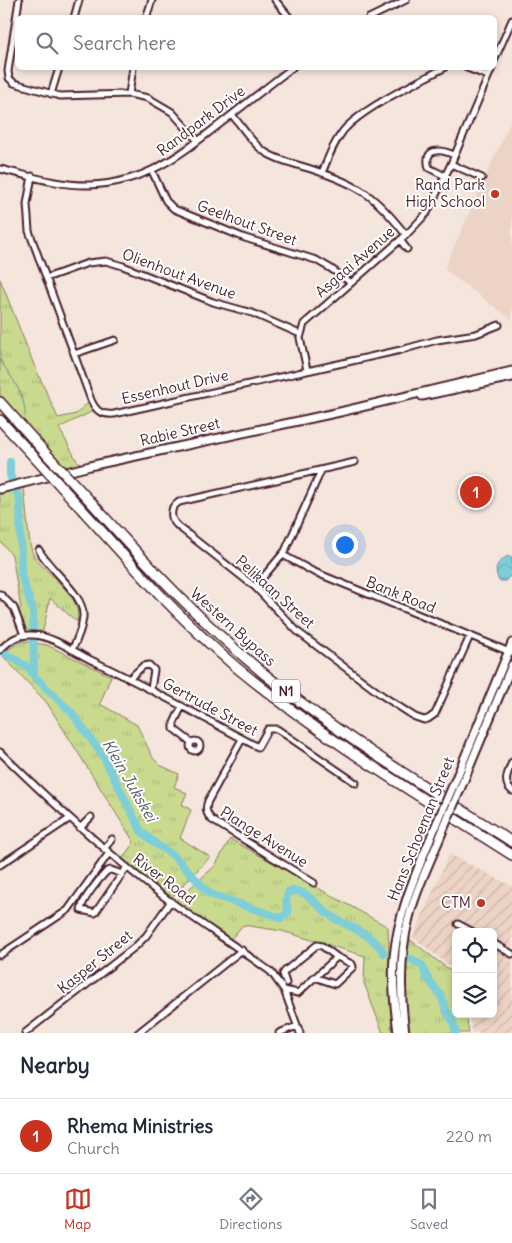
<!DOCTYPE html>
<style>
:root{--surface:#fff;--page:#f6f6f7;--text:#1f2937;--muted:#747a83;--line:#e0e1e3;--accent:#c8321e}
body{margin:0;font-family:Delius,sans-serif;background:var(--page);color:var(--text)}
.controls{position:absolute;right:15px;bottom:15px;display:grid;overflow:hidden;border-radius:8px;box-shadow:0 2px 8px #0003}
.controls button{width:45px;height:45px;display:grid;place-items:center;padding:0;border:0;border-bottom:1px solid var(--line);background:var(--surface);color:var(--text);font:25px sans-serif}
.you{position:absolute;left:344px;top:544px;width:18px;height:18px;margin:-12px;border:4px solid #fff;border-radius:50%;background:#1a73e8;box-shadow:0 0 0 8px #1a73e833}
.badge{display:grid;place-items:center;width:32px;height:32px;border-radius:50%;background:var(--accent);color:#fff;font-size:16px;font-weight:700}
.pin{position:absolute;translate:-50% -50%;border:2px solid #fff;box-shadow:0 1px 5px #0006}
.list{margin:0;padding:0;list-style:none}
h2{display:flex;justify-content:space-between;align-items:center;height:65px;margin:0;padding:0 20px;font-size:21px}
h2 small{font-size:16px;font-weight:400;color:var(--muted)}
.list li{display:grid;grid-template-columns:32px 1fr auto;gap:15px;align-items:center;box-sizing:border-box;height:75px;padding:0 20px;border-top:1px solid var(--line)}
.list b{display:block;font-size:19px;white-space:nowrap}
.list p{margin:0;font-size:16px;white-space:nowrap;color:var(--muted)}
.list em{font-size:16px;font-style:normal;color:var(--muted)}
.icon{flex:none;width:28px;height:28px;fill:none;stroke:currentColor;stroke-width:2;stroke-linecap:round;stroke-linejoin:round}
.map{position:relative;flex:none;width:512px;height:1033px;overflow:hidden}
.search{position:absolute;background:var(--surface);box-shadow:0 2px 8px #0003;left:15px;right:15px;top:15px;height:55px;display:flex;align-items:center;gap:12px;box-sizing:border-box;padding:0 18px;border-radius:8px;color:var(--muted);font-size:19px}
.sheet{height:140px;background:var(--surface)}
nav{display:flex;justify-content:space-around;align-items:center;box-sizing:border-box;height:70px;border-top:1px solid var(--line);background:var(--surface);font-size:14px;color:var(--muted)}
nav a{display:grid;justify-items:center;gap:2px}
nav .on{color:var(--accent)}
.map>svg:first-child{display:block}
.built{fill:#ecd3c5}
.industrial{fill:url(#industrial-furrows)}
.grass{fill:url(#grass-tufts);stroke:#8a7c5d}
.water{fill:url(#water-waves);stroke:#698894}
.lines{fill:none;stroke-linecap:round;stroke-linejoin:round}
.stream{stroke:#698894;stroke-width:1}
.river{stroke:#7eceda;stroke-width:8}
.street-casing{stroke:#4a1f2b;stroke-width:9}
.secondary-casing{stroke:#4a1f2b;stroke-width:11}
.highway-casing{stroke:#4a1f2b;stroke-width:12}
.street{stroke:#fff;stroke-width:5}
.secondary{stroke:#fff;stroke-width:7}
.highway{stroke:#fff;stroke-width:9}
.secondary-bridge-casing{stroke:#4a1f2b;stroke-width:11;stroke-linecap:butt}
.highway-bridge-casing{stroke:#4a1f2b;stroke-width:12;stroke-linecap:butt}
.secondary-bridge{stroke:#fff;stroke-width:7}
.highway-bridge{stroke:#fff;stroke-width:9}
.poi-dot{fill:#c8321e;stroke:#fff;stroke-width:2}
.labels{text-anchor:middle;stroke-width:4;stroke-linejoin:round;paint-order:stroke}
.shield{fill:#fff;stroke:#80626b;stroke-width:1}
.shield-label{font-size:14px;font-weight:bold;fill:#4a1f2b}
.street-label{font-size:15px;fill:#4a1f2b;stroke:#fff}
.poi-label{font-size:15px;fill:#4a1f2b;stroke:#fff;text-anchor:end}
.water-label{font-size:16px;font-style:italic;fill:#5c5c68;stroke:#fff}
</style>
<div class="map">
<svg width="512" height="1033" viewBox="0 0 512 1033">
<defs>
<pattern id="industrial-furrows" width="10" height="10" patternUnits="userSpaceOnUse" patternTransform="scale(1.25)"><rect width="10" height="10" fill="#ecd3c5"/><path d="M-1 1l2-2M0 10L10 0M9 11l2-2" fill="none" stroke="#ccb5a9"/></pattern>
<pattern id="grass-tufts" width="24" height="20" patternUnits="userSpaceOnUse" patternTransform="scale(1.25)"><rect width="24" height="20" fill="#c9da8f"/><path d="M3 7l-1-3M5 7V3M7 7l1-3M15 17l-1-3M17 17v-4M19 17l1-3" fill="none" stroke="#aebb7c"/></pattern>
<pattern id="water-waves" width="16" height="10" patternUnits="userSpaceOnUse" patternTransform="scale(1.25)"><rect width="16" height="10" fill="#7eceda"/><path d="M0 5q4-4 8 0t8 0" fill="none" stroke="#6eb0bb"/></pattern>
</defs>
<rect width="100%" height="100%" fill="#f4e5dd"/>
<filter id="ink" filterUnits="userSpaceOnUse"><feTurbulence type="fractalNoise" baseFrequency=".02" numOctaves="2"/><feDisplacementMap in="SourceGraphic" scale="10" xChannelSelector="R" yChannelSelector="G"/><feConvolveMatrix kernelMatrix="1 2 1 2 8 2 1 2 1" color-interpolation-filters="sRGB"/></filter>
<g filter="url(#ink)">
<path class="built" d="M512,118V320L444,269Z"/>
<path class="industrial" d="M449,854L512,886V1033H472L469,1014H493V932H456V971L413,937Z"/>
<path class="grass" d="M0,279L34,365L58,418L76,414L90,401L95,410L59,428L77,461L87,467L68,473L0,395Z
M24,488C26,501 28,545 33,554C45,575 84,595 77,622L50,598L43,631L26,632L18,610L21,608L12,555L0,541V494Z
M22,641L47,645L111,676L100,704L137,725L153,758L160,765L179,774L174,787L187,793L182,804L191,810L180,838L210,857L170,899L122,859L134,842L47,703L1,654Z
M230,839L388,927L392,1033H383L364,983L365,956L282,931L243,925L230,940L174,902L215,866Z
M408,938L456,975V1014H466L469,1033H408L404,984Z"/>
<path class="water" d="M508,556L512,557V574L505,581H499C494,569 495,563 508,556Z"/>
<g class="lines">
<path class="stream" d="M0,360C11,377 26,395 25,416"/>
<path class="river" d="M10,462V475L20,500L21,574L33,611L34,676
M0,650L29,668L34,676L72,713L103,756L141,831L156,844L173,855L210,894L281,918L288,912L286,900L289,891C305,888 316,904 327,913C348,929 367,928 384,953
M411,959L422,965L426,976L441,996L446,1010L453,1022L456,1033"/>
<defs>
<path id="street" d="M19,0L8,71L9,78L14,83L60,96L129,94L148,98L172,112L198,141
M275,0L290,18
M74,18L79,0
M146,18L152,0
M369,18L406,0
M494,61L512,20
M467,68L488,76
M51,94L59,68
M129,94L133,68
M232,115C243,127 251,143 265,152C278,161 296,164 311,169C359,185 374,194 406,235
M451,164L482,178
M0,169C30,176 60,186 90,185C145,183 179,156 220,124C244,105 268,86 292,68
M152,171L166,201L174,209L245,238L316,260L330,268L350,282
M322,173C328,158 333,144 343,131C361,109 417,82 444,68
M32,176L27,204L29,231L91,400C96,411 101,415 114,414L401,350L437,340L476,334L499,325
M445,176L429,168C423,147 441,149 454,155
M400,240L407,249
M46,278L88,263L106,261L123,266L213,302L252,313L300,334
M74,354L115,340
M307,370L300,338L304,324L406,235L427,213L451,164L492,68
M355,462L179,502L173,507C170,516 172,521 179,527L255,587L298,632L383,696L415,717L424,720L428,719L435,714L470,636
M39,550C50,571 85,594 83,617C82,628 77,640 72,650
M283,555L312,571L512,653
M255,587L285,551L321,471
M0,594L14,608L24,635
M0,650C10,640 18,634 33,635C52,636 72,650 89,659C146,686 202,717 258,747L268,729H277L356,783
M130,678L143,666L149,665L154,670L151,689
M182,706L174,723V729L191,742
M242,739L208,801C205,809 206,814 212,820L314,883
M190 746a5 5 0 1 1 10 0a5 5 0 1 1-10 0Z
M0,752C48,799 97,844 150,886C189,917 231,942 271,972L284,990L300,1033
M512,762C508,773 502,782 512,791
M80,828L91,817
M104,849L112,839
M0,865L69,819
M122,874L111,870L107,871C99,879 82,900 81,910L95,913L127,867
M458,924L473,932
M493,943L512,954
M0,955L68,910L109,853
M286,983L283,974L285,971L317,945L322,946L337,957
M284,990L298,993L337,957L352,964L353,967L335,984L314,977
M25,1033L136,946L146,936L171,901
M138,1033L242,950
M279,1033L297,1026"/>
<path id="secondary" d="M422,396L512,377
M0,489L94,465L340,412L512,371
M458,774L512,643
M464,780L512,665
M398,1033C395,1008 392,982 394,957C398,912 417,871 434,830
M405,1033C400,994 399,955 409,918C416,889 430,862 441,835"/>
<path id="highway" d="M0,402L50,458
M0,420L36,459
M91,502C149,567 208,630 277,684C351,743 433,791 512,842
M77,504C128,560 178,618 236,667C322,738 418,795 512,855"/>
</defs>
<use href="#street" class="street-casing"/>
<use href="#secondary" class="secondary-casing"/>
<use href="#highway" class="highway-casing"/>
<use href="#street" class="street"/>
<use href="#secondary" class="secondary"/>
<use href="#highway" class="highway"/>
<defs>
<path id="secondary-bridge" d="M434,830L458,774
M441,835L464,780"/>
<path id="highway-bridge" d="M50,458L91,502
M36,459L77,504"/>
</defs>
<use href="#secondary-bridge" class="secondary-bridge-casing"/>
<use href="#highway-bridge" class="highway-bridge-casing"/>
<use href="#secondary-bridge" class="secondary-bridge"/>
<use href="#highway-bridge" class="highway-bridge"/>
</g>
</g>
<g class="poi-dot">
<circle cx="495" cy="194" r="5"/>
<circle cx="481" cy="903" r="5"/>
</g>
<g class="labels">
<rect class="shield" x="272" y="679.5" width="28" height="23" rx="4"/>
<g class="shield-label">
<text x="286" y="696">N1</text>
</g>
<g class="street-label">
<text transform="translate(201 121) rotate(-37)" y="5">Randpark Drive</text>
<text transform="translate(247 223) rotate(20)" y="5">Geelhout Street</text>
<text transform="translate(355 262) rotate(-41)" y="5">Asgaai Avenue</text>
<text transform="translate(179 274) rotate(20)" y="5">Olienhout Avenue</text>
<text transform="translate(175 387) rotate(-13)" y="5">Essenhout Drive</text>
<text transform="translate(180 432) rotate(-13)" y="5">Rabie Street</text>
<text transform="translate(275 592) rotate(42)" y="5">Pelikaan Street</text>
<text transform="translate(401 595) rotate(22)" y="5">Bank Road</text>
<text transform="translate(233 627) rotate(42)" y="5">Western Bypass</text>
<text transform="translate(210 707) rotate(28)" y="5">Gertrude Street</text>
<text transform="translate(421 829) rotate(-68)" y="5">Hans Schoeman Street</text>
<text transform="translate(264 837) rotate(32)" y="5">Plange Avenue</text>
<text transform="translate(164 879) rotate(37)" y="5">River Road</text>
<text transform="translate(95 962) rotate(-39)" y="5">Kasper Street</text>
</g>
<g class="poi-label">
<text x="485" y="190">Rand Park<tspan x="485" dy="17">High School</tspan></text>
<text x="471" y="908">CTM</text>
</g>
<g class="water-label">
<text transform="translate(130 780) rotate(60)" y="6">Klein Jukskei</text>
</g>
</g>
</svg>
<div class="controls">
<button><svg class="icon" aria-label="locate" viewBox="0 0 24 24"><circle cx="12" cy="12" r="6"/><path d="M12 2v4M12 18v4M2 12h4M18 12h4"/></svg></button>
<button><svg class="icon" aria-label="layers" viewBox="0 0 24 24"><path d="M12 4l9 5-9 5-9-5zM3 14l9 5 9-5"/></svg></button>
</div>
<div class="you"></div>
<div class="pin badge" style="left:476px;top:492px">1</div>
<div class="search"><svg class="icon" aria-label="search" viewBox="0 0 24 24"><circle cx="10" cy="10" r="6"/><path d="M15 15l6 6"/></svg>Search here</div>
</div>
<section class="sheet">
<h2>Nearby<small></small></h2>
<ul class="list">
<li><span class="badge">1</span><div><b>Rhema Ministries</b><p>Church</p></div><em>220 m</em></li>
</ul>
</section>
<nav>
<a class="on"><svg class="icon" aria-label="map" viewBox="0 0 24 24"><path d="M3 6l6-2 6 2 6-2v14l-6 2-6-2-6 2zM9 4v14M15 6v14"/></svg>Map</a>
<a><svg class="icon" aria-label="directions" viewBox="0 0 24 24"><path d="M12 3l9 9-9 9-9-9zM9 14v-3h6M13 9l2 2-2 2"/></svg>Directions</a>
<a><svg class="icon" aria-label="saved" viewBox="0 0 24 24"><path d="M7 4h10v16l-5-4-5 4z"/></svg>Saved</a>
</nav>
